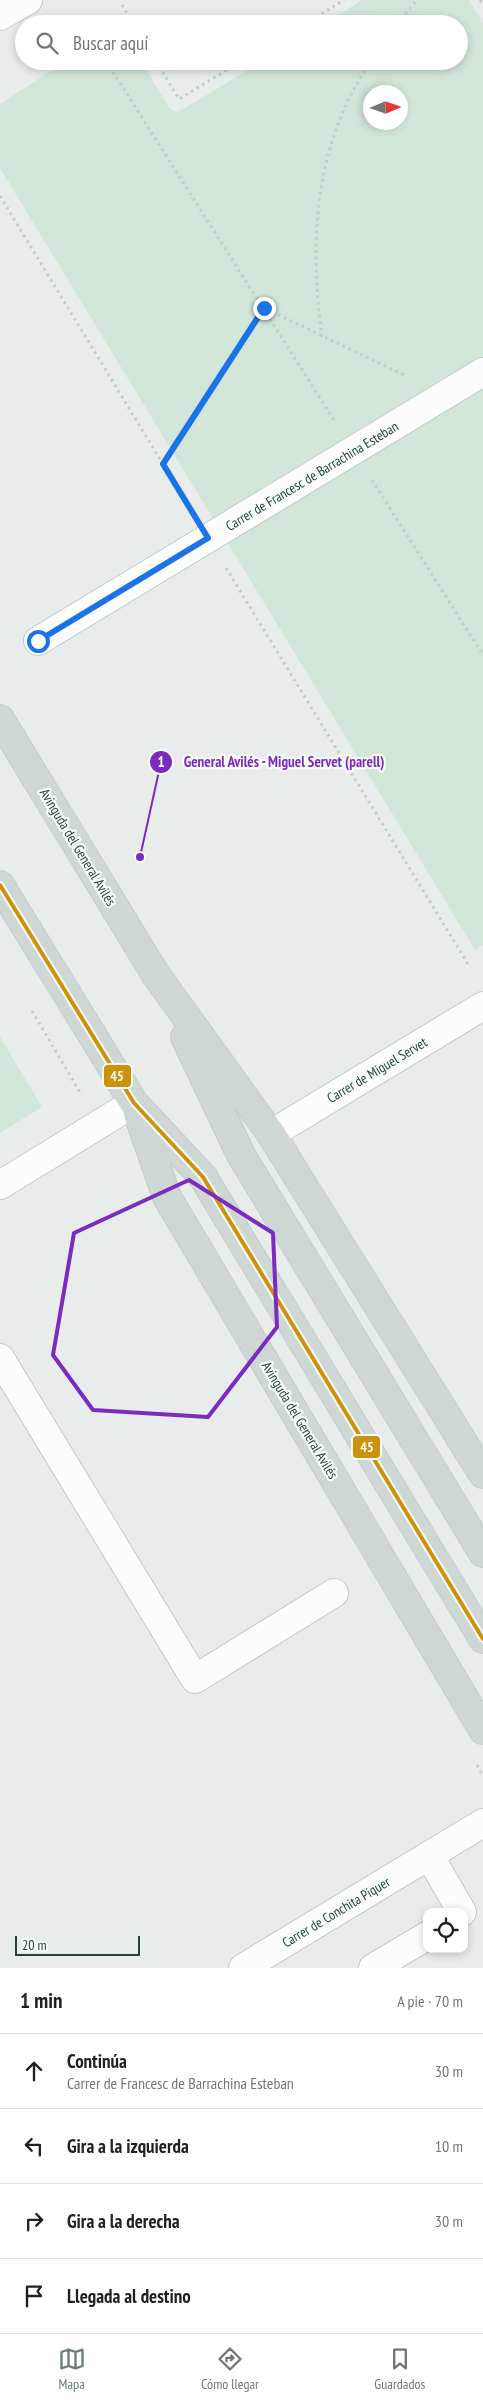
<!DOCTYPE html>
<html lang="es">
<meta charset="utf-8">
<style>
:root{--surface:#fff;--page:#f6f6f6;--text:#202124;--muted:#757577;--line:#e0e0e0;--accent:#697e78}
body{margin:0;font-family:"PT Sans Narrow",sans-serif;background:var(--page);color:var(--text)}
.controls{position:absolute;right:15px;bottom:15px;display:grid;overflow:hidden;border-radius:10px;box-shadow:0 2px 8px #0003}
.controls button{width:45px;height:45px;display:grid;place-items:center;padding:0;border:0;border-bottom:1px solid var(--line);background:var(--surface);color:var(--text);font:25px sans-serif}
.compass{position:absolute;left:363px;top:85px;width:45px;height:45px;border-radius:50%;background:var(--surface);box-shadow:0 2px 8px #0003;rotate:88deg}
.scale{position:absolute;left:15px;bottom:12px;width:125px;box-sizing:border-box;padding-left:5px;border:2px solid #24423a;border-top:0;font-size:14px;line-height:18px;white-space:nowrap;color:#24423a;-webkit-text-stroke:4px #f7fbf9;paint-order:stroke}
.stop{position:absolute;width:15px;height:15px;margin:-11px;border:4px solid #1a73e8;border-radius:50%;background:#fff}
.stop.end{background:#1a73e8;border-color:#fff;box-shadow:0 1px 5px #0008}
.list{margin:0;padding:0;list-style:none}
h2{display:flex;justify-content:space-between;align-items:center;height:65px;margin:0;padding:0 20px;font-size:21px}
h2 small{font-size:16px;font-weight:400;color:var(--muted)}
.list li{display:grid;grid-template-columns:32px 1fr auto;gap:15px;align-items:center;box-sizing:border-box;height:75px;padding:0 20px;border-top:1px solid var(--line)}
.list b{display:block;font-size:19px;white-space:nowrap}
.list p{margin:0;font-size:16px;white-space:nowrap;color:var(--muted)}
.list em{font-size:16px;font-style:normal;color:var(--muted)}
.icon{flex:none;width:28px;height:28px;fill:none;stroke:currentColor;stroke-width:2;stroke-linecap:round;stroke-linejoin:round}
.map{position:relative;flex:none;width:483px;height:1968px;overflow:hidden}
.search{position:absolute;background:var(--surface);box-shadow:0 2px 8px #0003;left:15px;right:15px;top:15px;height:55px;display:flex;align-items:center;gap:12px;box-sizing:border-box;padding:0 18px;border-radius:28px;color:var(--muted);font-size:19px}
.sheet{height:365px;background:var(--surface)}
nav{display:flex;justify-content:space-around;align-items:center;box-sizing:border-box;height:70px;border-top:1px solid var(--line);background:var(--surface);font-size:14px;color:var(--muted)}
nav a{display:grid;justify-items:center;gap:2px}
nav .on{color:var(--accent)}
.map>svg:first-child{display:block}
.green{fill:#d1e6d8;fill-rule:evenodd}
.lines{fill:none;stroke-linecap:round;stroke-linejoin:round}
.street-casing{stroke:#c5cac8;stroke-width:30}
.primary-casing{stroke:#c3ccc9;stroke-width:30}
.path{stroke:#c3ccca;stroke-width:3;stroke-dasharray:2.5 4;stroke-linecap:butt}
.street{stroke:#fcfcfc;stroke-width:28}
.primary{stroke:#cfd7d5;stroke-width:28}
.bus-1-casing{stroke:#f7fbf9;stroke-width:8}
.bus-1{stroke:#cd920c;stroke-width:4}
.route{stroke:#1a73e8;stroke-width:6}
.marked{fill:none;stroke:#7b2cbf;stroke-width:4;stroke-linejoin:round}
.labels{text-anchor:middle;stroke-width:4.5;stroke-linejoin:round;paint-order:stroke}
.street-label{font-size:14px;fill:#24423a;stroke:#f7fbf9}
.leader{fill:none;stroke:#7b2cbf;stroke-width:2}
.callout-dot{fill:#7b2cbf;stroke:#f7fbf9;stroke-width:2}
.mark-label{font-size:15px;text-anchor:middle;font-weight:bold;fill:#fff}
.callout-label{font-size:15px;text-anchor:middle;font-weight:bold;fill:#7b2cbf;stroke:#f7fbf9;stroke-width:4.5;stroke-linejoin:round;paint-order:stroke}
.line-badge{stroke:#f7fbf9;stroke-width:2}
.badge-label{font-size:14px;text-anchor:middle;font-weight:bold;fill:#fff}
</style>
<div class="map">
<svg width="483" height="1968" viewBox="0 0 483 1968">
<rect width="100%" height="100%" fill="#e8edeb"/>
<path class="green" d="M362,0H469L483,23V945L475,950L0,168V104L66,61H141L170,109L178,112L263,61H459V24H324ZM370,92H400V122H370Z
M0,1037L42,1107L0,1133Z"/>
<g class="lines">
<defs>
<path id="street" d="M0,16L28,0
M38,641L483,372
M271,1134L483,1006
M0,1185L134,1103
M0,1358L195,1679L334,1593
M429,1855L462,1912
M243,1968L483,1823
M373,1968L427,1936"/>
<path id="primary" d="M0,719L156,975L271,1134L483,1474
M0,885L134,1103L203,1177L483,1639
M185,1037L241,1155L483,1553
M138,1114L167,1197L483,1730"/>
</defs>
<use href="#street" class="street-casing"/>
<use href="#primary" class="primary-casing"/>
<path class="path" d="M480,0L483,5
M122,5L134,24
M305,24L344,0
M397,24L417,0
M106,61L334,420
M156,61L179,99L242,61
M0,196L189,507
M322,337C309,239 314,145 371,61
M163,464L264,308L406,376
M372,480L483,655
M226,568L468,964
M32,1011L81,1094
M477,1765L483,1776"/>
<use href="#street" class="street"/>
<use href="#primary" class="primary"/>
<defs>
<path id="bus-1" d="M0,885L134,1103L203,1177L483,1639"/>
</defs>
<use href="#bus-1" class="bus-1-casing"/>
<use href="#bus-1" class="bus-1"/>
</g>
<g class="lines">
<path class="route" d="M38,641L208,538L163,464L264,308"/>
</g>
<path class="marked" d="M189,1180L273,1233L277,1327L208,1417L93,1410L53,1355L74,1233Z"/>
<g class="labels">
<g class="street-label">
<text transform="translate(312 476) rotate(-31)" y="5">Carrer de Francesc de Barrachina Esteban</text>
<text transform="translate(78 847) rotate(59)" y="5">Avinguda del General Avilés</text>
<text transform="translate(377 1070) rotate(-31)" y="5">Carrer de Miguel Servet</text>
<text transform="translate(300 1420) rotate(59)" y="5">Avinguda del General Avilés</text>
<text transform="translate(336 1912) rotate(-31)" y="5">Carrer de Conchita Piquer</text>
</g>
</g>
<path class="leader" d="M140 857L161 762"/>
<g class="callout-dot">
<circle cx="140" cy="857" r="5"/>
<circle cx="161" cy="762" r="12"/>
</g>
<g class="mark-label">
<text x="161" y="767">1</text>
</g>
<g class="callout-label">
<text x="284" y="767">General Avilés - Miguel Servet (parell)</text>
</g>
<g class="line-badge">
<rect x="103" y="1064" width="29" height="24" rx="5" fill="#cd920c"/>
<rect x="352" y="1435" width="29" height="24" rx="5" fill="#cd920c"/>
</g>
<g class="badge-label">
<text x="117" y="1081">45</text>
<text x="367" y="1452">45</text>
</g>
</svg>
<div class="controls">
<button><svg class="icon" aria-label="locate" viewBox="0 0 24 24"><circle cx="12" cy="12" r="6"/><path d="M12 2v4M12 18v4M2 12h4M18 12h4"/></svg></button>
</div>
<svg class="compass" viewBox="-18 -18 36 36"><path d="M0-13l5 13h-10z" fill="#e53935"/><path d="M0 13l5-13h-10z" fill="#757577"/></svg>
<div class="scale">20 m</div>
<div class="stop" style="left:38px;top:641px"></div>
<div class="stop end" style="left:264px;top:308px"></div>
<div class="search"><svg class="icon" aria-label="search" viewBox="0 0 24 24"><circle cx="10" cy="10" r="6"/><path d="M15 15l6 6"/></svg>Buscar aquí</div>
</div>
<section class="sheet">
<h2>1 min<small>A pie · 70 m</small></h2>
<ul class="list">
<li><svg class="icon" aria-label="ahead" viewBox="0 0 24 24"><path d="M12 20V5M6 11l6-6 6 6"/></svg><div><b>Continúa</b><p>Carrer de Francesc de Barrachina Esteban</p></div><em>30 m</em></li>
<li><svg class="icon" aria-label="left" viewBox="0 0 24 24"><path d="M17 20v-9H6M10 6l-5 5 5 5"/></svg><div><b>Gira a la izquierda</b></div><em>10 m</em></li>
<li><svg class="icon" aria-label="right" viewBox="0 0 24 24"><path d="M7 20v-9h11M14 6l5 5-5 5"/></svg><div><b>Gira a la derecha</b></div><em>30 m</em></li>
<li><svg class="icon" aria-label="arrive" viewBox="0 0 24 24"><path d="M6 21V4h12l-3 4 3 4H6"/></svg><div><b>Llegada al destino</b></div></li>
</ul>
</section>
<nav>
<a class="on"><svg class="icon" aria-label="map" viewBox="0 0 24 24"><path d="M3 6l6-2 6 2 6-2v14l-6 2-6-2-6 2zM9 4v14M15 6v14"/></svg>Mapa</a>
<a><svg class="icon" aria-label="directions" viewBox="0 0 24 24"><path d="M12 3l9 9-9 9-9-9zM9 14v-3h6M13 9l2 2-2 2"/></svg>Cómo llegar</a>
<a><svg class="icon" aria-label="saved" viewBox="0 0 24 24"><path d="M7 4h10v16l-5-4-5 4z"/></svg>Guardados</a>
</nav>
